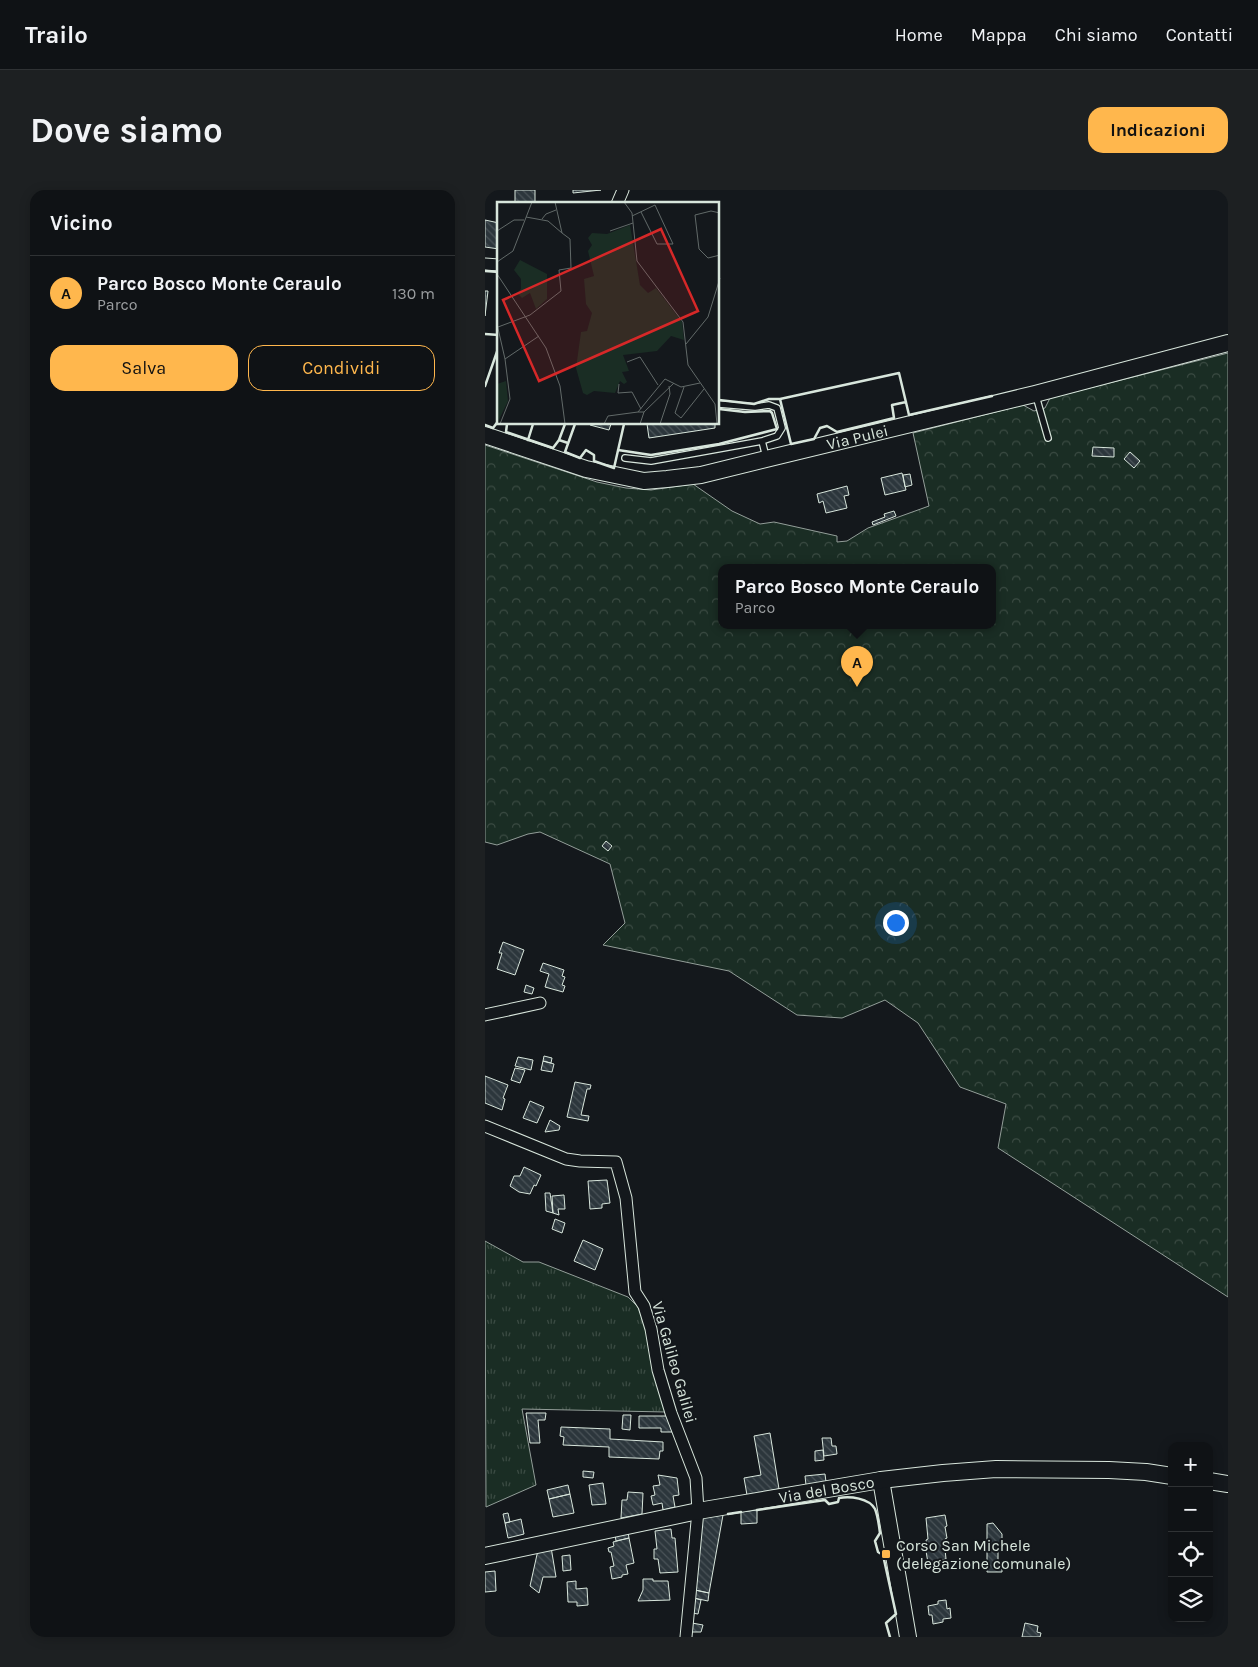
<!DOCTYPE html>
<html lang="it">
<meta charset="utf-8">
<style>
:root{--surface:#0f1215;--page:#1d2022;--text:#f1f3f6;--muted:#9b9ea0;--line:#2f3234;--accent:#ffb74d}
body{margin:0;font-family:Karla,sans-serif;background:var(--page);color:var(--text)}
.controls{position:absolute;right:15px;bottom:15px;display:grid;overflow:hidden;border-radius:10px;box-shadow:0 2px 12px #0003}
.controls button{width:45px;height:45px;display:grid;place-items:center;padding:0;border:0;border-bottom:1px solid var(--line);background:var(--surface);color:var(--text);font:25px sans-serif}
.you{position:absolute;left:410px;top:732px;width:18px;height:18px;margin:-12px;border:4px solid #fff;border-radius:50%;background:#1a73e8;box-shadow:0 0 0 8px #1a73e833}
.badge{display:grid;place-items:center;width:32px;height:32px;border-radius:50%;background:var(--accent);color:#111;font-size:16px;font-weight:700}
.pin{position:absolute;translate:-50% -41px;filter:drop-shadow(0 1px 2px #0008)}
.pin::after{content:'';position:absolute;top:26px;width:18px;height:15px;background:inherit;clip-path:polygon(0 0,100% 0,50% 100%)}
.popup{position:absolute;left:233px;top:374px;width:278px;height:65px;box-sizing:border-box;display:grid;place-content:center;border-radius:10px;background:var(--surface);filter:drop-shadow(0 1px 4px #0005);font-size:16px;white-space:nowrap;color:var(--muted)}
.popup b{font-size:19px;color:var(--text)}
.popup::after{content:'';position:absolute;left:50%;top:100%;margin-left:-10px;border:10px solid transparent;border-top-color:var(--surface)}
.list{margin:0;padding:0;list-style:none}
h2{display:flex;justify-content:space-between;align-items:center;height:65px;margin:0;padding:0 20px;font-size:21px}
h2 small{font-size:16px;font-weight:400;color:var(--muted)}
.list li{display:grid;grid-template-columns:32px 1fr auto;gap:15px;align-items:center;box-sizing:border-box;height:75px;padding:0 20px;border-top:1px solid var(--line)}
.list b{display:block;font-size:19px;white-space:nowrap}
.list p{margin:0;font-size:16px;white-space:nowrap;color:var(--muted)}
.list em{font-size:16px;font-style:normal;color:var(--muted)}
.actions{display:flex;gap:10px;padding:15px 20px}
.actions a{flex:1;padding:11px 0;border:1px solid var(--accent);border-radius:15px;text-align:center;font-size:18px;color:var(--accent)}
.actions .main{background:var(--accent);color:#111}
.icon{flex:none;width:28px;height:28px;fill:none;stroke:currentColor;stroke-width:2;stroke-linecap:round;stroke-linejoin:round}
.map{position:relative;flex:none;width:743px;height:1447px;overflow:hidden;border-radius:15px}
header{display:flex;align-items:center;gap:30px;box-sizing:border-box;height:70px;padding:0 25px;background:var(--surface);border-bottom:1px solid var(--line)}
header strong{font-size:24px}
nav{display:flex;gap:28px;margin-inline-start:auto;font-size:18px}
.intro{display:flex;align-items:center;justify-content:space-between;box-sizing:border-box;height:120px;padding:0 30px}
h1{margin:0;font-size:35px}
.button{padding:12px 22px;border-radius:15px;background:var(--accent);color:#111;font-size:18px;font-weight:700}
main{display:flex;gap:30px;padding:0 30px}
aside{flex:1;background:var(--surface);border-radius:15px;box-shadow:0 2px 12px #0003}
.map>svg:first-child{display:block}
.grass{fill:url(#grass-tufts);stroke:#939e99}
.forest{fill:url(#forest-crowns);stroke:#939e99;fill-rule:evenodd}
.building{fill:url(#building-back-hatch);stroke:#d8e6dc}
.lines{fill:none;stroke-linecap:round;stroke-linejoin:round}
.lane-casing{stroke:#d8e6dc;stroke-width:8}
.street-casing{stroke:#d8e6dc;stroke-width:13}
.secondary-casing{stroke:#d8e6dc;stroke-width:18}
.lane{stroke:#14181c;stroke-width:5.5}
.street{stroke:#14181c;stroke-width:11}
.secondary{stroke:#14181c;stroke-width:16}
.wall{stroke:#d8e6dc;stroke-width:2.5}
.poi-dot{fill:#ffb74d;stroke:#14181c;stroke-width:2}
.labels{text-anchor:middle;stroke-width:4;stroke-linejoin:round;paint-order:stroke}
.street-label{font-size:16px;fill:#d8e6dc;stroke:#14181c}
.poi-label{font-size:16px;fill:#d8e6dc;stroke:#14181c;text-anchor:start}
.inset-road{fill:none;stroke:#626a69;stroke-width:1}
.view{fill:#d62828;fill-opacity:0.15;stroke:#d62828;stroke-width:2.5}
.inset-edge{fill:none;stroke:#d8e6dc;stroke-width:2.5}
</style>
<header>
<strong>Trailo</strong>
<nav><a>Home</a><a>Mappa</a><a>Chi siamo</a><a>Contatti</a></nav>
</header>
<div class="intro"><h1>Dove siamo</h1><a class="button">Indicazioni</a></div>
<main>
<aside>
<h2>Vicino<small></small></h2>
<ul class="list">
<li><span class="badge">A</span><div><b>Parco Bosco Monte Ceraulo</b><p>Parco</p></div><em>130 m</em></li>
</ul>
<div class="actions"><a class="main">Salva</a><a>Condividi</a></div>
</aside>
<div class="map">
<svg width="743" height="1447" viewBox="0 0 743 1447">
<defs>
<pattern id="grass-tufts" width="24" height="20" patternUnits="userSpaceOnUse" patternTransform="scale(1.25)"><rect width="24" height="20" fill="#1a2d24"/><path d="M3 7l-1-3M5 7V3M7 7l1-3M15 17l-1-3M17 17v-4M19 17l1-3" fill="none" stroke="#3b4b43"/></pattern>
<pattern id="forest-crowns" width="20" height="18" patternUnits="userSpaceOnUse" patternTransform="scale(1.25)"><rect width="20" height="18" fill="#1a2d24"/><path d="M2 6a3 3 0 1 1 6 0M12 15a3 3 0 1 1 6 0" fill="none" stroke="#3b4b43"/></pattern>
<pattern id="building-back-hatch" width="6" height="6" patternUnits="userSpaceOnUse" patternTransform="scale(1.25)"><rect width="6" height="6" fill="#2c363c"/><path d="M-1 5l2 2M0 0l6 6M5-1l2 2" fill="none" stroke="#4a5358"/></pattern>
</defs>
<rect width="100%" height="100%" fill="#14181c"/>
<path class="grass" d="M0,1051L38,1072H54L143,1107L153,1117L161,1138L181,1222L37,1219L51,1295L1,1317Z"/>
<path class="forest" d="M743,163V1107L513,958L521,914L475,897L433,833L400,810L357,828L312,825L244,781L118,755L140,733L125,674L55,642L43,644L12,655L0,652V255L112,292L141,298L166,300L208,294L247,321L275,334L289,332L352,346V352L362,351L383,338L444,316L428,243L538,215L549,221L560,218L565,208ZM237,378H507V436H237Z"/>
<path class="building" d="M30,0H50V14H30Z
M88,0H116L88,3Z
M0,30L14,33V59L0,57Z
M0,101H3L0,126Z
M105,234H126L124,240L105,235Z
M162,234H230V238L164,248Z
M608,257L629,258V267L607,266Z
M645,262L655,271L649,278L639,269Z
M417,283L421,300L400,305L396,288Z
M425,284L427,295L420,297L418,285Z
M362,296L364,305L359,306L362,318L341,323L338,311L334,313L332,304Z
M409,321L411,326L388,335L387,332L400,327L399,324Z
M121,651L127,656L123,661L117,656Z
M18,752L39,760L30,785L12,779L17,763H14Z
M58,773L79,780L77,786L80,787L77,795L80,796L78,802L60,797L64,784L55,781Z
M41,795L49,798L47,804L39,802Z
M59,866L67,868L66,873L58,871Z
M33,867L48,870L46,880L30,876Z
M58,871L69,874L67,882L56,880Z
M30,878L40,880L35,893L26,890Z
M0,886L23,895L18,908L20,909L17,920L0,913Z
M90,892L106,895L105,899H102L96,925L104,926L103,931L82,927Z
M45,911L59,917L52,933L38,928Z
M65,930L75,936L74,940L60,942Z
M39,977L56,985L51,996L49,995L45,1004L34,1002L25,996L29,986H35Z
M122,990L125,1013L117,1014V1018L105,1019L103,991Z
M60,1003H65L68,1023L61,1021Z
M79,1005L80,1019H73L74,1025L68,1023L67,1006Z
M70,1029L80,1033L77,1043L67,1039Z
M98,1050L118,1059L110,1080L89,1071Z
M41,1223H61L60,1230H53L55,1253H45Z
M138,1225H146L145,1240L137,1239Z
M154,1226H183L187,1242H176V1238H154Z
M76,1237L125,1239V1249L178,1252V1261H175L174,1269L124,1267V1257L78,1255L79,1247L75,1246Z
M285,1243L294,1299L262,1305L259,1288L276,1285L269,1246Z
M337,1248H346L347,1256H351L352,1264L339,1266Z
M338,1260L339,1270L330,1271V1261Z
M98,1281L109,1282L108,1288L98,1287Z
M340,1284L341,1292L321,1295L320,1286Z
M173,1285L192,1288L194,1305L188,1306L190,1317L178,1320L177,1313L168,1315L166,1306L170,1305L168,1296L175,1295Z
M118,1293L121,1314L107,1315L104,1295Z
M83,1295L85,1304L64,1309L62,1300Z
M143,1302L158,1303L157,1324L136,1328L137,1310H142Z
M85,1304L89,1323L68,1327L64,1309Z
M272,1320V1333L256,1334V1322Z
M23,1323L25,1332L20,1333L18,1324Z
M238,1325L224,1403L210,1400L216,1328Z
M460,1325L462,1336L460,1337L462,1348L460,1349L462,1359H460L461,1369L443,1373L441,1361H443L441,1350L443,1349L441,1328Z
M36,1329L39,1344L23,1348L20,1333Z
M508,1333L517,1344V1357L513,1359V1372L517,1374V1382H502V1334Z
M186,1339L187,1348H190L193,1382L175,1383L173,1369H169V1359H172L170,1341Z
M143,1342L144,1348L131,1351L130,1344Z
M144,1348L149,1373L141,1375L143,1384L137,1385V1387L127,1389L125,1377L129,1376L126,1362H124L123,1358L129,1356L128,1352Z
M66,1357L71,1387H58L54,1403L45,1396L53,1360Z
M85,1365L86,1380L78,1381L77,1366Z
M10,1381L11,1401L0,1402V1382Z
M158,1389H168V1391H183L185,1410L153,1411L158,1400Z
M91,1391V1399L102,1398L103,1415L92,1416V1412H83L82,1392Z
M210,1400L224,1403L223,1411L209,1408Z
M209,1408L216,1410L213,1424L207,1423Z
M461,1410L462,1419L465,1418L466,1428L458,1429V1432L448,1434L447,1425H444L443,1416L453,1414V1411Z
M207,1433L218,1435L216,1442H206Z
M540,1433L553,1436L552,1442L556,1443L555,1447H537Z"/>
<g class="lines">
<defs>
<path id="lane" d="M551,206L563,248
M234,214L270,217L284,215L292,218L297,238L292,246L277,251
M140,268L166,271L277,251L281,267"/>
<path id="street" d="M132,14L138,0
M0,74L14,75
M0,825L55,813
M0,936L81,969L95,971L131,972L141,1008L150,1102L159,1116L166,1139L173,1180L186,1223L211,1288L213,1321L201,1447"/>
<g id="secondary">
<path id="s1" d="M0,245L101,279L159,291L182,289L216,285L281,269L550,204L743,153"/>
<path d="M396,1290L423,1447"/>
<path d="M724,1291L743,1294"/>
<path id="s2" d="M0,1366L213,1321L396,1290L458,1283L511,1279L624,1280L661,1282L687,1286"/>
</g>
</defs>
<use href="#lane" class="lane-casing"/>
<use href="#street" class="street-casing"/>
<use href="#secondary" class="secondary-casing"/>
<use href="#lane" class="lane"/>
<use href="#street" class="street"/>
<use href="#secondary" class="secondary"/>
<path class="wall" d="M0,81L14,82
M0,144L14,145
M0,196L14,156
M295,209L306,254L329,249L335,238L342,236L352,242L409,228L407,215L421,212
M234,210L269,214L284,209H295L414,183L424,225L507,206
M22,234L21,242L68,258L74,250L83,253
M90,234L80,262L95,268L101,260L109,265V271L129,278L139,234
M0,235L8,238L14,230
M43,250L48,234
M74,250L80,234
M133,260L166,265L234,254L292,239L287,223L285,221L260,222L234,219
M272,1320L340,1310L344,1314L353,1312L354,1308C365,1306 384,1308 390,1319C393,1326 394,1336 395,1343L390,1351L393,1362L398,1365L411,1424L401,1433L405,1447
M243,1324L256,1322"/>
</g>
<rect class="poi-dot" x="396" y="1359" width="10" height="10" rx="2.5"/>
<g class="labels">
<g class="street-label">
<text dy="6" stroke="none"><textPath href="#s1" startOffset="384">Via Pulei</textPath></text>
<text transform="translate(190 1172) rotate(74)" y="6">Via Galileo Galilei</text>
<text dy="6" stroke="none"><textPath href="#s2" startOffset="348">Via del Bosco</textPath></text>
</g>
<g class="poi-label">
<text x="411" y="1361">Corso San Michele<tspan x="411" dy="18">(delegazione comunale)</tspan></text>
</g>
</g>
<g transform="translate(12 12)">
<rect width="222" height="222" fill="#14181c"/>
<path d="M23,58L50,72V97L39,107L33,91L25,96L20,91L24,87V77L17,68ZM9,179L11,199L0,222V182Z" fill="#1a2d24"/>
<path d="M133,23L143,83L151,91L159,86L185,120L187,138L174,134L160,149L126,153L132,169L125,170L130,180L127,182L123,179L118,191L97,189L90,193L86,191L79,166L84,130L90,129L95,111L89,102L87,77L97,74L91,49L95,43L91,36L95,31L110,32Z" fill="#1a2d24"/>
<path class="inset-road" d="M127,0L135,11L140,59L186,120L191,163L218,202L220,222M198,13L202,47L211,56L223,53M198,13L214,9L223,11M135,14L158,3L176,42H160L144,10M29,15L51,19L65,31L58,0M45,17L49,12L59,8M0,29L17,18H27M113,29L136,21M0,60L16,49L35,0M0,72L49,146L63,184L68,222M0,122L8,157M1,125L33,113L64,89L62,68L74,66L73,37L65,31M189,142L211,115L223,76M130,160L143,155L161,183M122,182L121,191L135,190L144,207M187,185L178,211L184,216L207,187M147,210H141L168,177L184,185L203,181M3,222L13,197L8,157L42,134M107,222L111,214L141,210M143,222L147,210L177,181M163,222L173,192L172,184"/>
<path class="view" d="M164,27L201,109L42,179L6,98Z"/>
<rect width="222" height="222" class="inset-edge"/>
</g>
</svg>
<div class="controls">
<button>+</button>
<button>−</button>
<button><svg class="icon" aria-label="locate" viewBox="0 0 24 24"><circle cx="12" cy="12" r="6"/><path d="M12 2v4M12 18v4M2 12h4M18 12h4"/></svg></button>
<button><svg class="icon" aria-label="layers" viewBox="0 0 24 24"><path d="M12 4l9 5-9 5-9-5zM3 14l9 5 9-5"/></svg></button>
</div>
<div class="you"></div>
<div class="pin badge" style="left:372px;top:497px">A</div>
<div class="popup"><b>Parco Bosco Monte Ceraulo</b>Parco</div>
</div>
</main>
